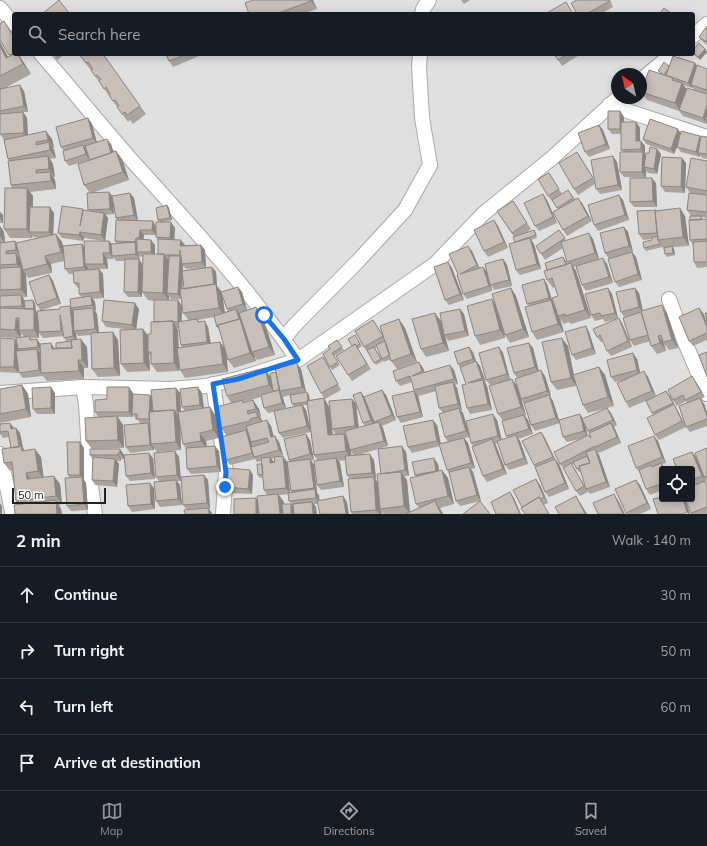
<!DOCTYPE html>
<meta charset="utf-8">
<style>
:root{--surface:#171b24;--page:#242831;--text:#f1f3f6;--muted:#9ea1a6;--line:#363941;--accent:#8c9099}
body{margin:0;font-family:Mulish,sans-serif;background:var(--page);color:var(--text)}
.controls{position:absolute;right:12px;bottom:12px;display:grid;overflow:hidden;border-radius:4px;box-shadow:0 2px 10px #0003}
.controls button{width:36px;height:36px;display:grid;place-items:center;padding:0;border:0;border-bottom:1px solid var(--line);background:var(--surface);color:var(--text);font:20px sans-serif}
.compass{position:absolute;left:611px;top:68px;width:36px;height:36px;border-radius:50%;background:var(--surface);box-shadow:0 2px 10px #0003;rotate:326deg}
.scale{position:absolute;left:12px;bottom:10px;width:94px;box-sizing:border-box;padding-left:4px;border:2px solid #222;border-top:0;font-size:11px;line-height:14px;white-space:nowrap;color:#222;-webkit-text-stroke:3px #fff;paint-order:stroke}
.stop{position:absolute;width:12px;height:12px;margin:-9px;border:3px solid #1a73e8;border-radius:50%;background:#fff}
.stop.end{background:#1a73e8;border-color:#fff;box-shadow:0 1px 4px #0008}
.list{margin:0;padding:0;list-style:none}
h2{display:flex;justify-content:space-between;align-items:center;height:52px;margin:0;padding:0 16px;font-size:17px}
h2 small{font-size:13px;font-weight:400;color:var(--muted)}
.list li{display:grid;grid-template-columns:26px 1fr auto;gap:12px;align-items:center;box-sizing:border-box;height:56px;padding:0 16px;border-top:1px solid var(--line)}
.list b{display:block;font-size:15px;white-space:nowrap}
.list em{font-size:13px;font-style:normal;color:var(--muted)}
.icon{flex:none;width:22px;height:22px;fill:none;stroke:currentColor;stroke-width:2;stroke-linecap:round;stroke-linejoin:round}
.map{position:relative;flex:none;width:707px;height:514px;overflow:hidden}
.search{position:absolute;background:var(--surface);box-shadow:0 2px 10px #0003;left:12px;right:12px;top:12px;height:44px;display:flex;align-items:center;gap:10px;box-sizing:border-box;padding:0 14px;border-radius:4px;color:var(--muted);font-size:15px}
.sheet{height:276px;background:var(--surface)}
nav{display:flex;justify-content:space-around;align-items:center;box-sizing:border-box;height:56px;border-top:1px solid var(--line);background:var(--surface);font-size:11px;color:var(--muted)}
nav a{display:grid;justify-items:center;gap:2px}
nav .on{color:var(--accent)}
.map>svg:first-child{display:block}
.residential{fill:#e0dfdf;fill-rule:evenodd}
.lines{fill:none;stroke-linecap:round;stroke-linejoin:round}
.minor-casing{stroke:#a9a9a9;stroke-width:16}
.minor{stroke:#fff;stroke-width:14}
.wall{fill:#aba49e;fill-rule:evenodd}
.shaded-wall{fill:#8b8681}
.building{fill:#c7bfb8;stroke:#8b8681}
.route{stroke:#1a73e8;stroke-width:5}
</style>
<div class="map">
<svg width="707" height="514" viewBox="0 0 707 514">
<rect width="100%" height="100%" fill="#f2efe9"/>
<path class="residential" d="M0,0H707V514H0ZM14,14H693V54H14ZM617,74H641V98H617ZM662,469H692V499H662Z"/>
<g class="lines">
<defs>
<path id="minor" d="M0,8L14,24
M422,14L423,9L429,0
M693,36L707,24
M41,54C70,87 98,122 127,155C186,221 248,287 298,360
M641,80L672,54
M609,105L707,137
M669,299L684,340L707,394
M284,339L293,327L358,261L405,210L430,165L422,118L419,66L420,54
M213,384L226,472L223,514
M83,387L86,404L91,486L95,514
M0,393L83,387L170,389L205,386L238,379L298,360L435,264L483,214L552,158L618,98
M0,454L12,511V514"/>
</defs>
<use href="#minor" class="minor-casing"/>
<use href="#minor" class="minor"/>
</g>
<path class="wall" d="M253,0H313L317,9L303,14H249Z
M461,0H470L464,4Z
M610,0L613,7L600,14H577Z
M707,26V45L703,42L699,37Z
M8,27L14,36V54H24L20,57L24,63L31,74L5,88L24,91L28,112H23L27,118L28,135L52,139L54,148H53L54,150L56,158L50,159L53,164L55,177H53L55,180L56,189L30,192L33,196V207L54,213L53,235L56,234L62,242L63,246L82,244L85,247L104,241L84,238L83,241L62,238L58,233L83,209V210L89,211L88,210L90,193L84,185L89,160L69,166L65,161L64,151L61,147L88,118L92,124L97,142L111,144L113,152L122,159L129,180L92,193L109,192L112,196L130,193L134,198L138,221L156,226L159,222L158,220L167,205L169,208L172,220L165,222L175,228L174,239L185,245V246L201,245L205,250L206,267H212L216,272L217,286L222,292H242L247,310L262,315L275,355L257,360L254,355L256,361L234,368L228,360L226,351L228,372L185,378L180,370L179,367V371L157,372L151,364V357L149,354L150,371L127,372L121,364L133,330L106,327L102,321L139,309L136,330L143,329L148,336L151,334L154,322V301L148,300L142,292V297H128L124,292L125,261H116L113,257V259H107L108,269H99L103,274L104,298L92,299L95,302L96,311H95L97,314L99,333L118,340L120,376L98,377L92,369L91,335L78,336L76,333L77,339L87,347L88,368H84V379L47,381L43,376L23,378L19,373L18,366V373L0,372V338L17,341L16,338L0,337V226L4,232L5,242L17,244L41,238L33,237L32,236V238H10L4,229L12,188L11,185L9,161L8,159L4,140L0,134V42L8,57L10,56L0,40ZM85,147H86L90,160H89L87,151ZM113,202L116,218L117,220L115,241L117,244H112L109,241H105L108,218L105,215L114,214ZM144,235H156V237L158,241V254H155V245L143,239ZM139,255L141,257H143L142,264L139,260ZM64,261L65,269L69,274H74V283L78,288H79V294L82,298L71,308L70,306L60,309L42,310L61,304L53,281L49,275L37,305L40,310L38,314L36,311L35,303L33,300L25,301L23,297H27L26,275L28,278L52,273L51,264ZM183,266L186,269L204,268L183,271ZM183,278L184,289H182ZM222,293L227,309L228,311L225,312ZM169,296L171,299H182L183,313L189,321L182,322V306L169,300ZM214,317L217,327L220,331L226,350L220,342L211,343L208,327L199,322L198,320ZM177,328H179L181,345L182,347L179,348L178,330ZM21,333L24,337H21ZM39,333L43,338L64,336L66,341L56,348H55L40,344L32,340L31,338H39Z
M705,49L707,52L700,60L693,54V50Z
M53,54H65L57,60Z
M79,54H103L146,114L133,124L130,120L128,122Z
M166,54H204L173,67L169,61Z
M554,54H581L562,66Z
M695,63L697,66L707,69V124L683,116L679,111L647,100L641,92L662,74L658,71L669,66ZM683,85L692,88V87L694,90L686,89Z
M620,111L624,117V122H636L640,128V141H641L645,146V155L646,156L649,153L657,149L661,154L657,174L648,173L646,171V178L624,177L620,172L623,152L621,150V134H612L608,129Z
M599,125L603,130L610,149L589,157L585,152Z
M681,134L700,136L701,137H707V159L702,158L700,155V157L681,152L677,147L674,154L646,144L643,139Z
M577,152L594,180L617,162L622,190L600,194L596,189L595,184L578,195L574,189Z
M682,158L686,163L685,193L665,192L661,186Z
M707,161V218L702,217L703,220L707,219V267L697,268L694,262L693,245L690,240V220L694,216H691L687,210L701,195L690,193L686,187Z
M549,173L562,194L568,190L575,199L582,203L592,221L567,236L563,230L558,209L553,201H552L548,196Z
M656,183L657,207H634L630,202Z
M547,200L557,223L539,231L535,226Z
M623,200L629,220L598,231L594,225Z
M513,201L531,229L524,234L534,230L536,233L537,238L531,240L534,244L541,269L520,275L516,270L515,242L514,237L497,211Z
M656,211L685,216L689,246L673,247L674,249L675,255L667,257L665,254L664,249L662,247L646,251L644,248L652,240V239L643,240L639,234Z
M0,212L3,215V223H0Z
M494,220L498,226L508,248L488,257L484,251Z
M624,227L628,232L633,252H632L636,257L642,280L619,287L615,282L619,256L609,259L605,253Z
M559,230L566,240L593,239L599,259L573,267L576,271L591,318L571,324L569,322L564,324L560,319L564,332L537,340L532,332L529,306L527,304L544,279L547,284L552,300L554,304L558,296L555,287L553,288L547,280L567,263L568,264H569L567,262L563,248L545,260L536,246Z
M472,251L479,268L483,267L487,272L503,259L507,265L512,286L494,290L491,285L492,291L467,299L463,294L458,274Z
M607,264L613,283L586,291L582,285Z
M452,268L464,300L449,305L445,300Z
M511,288L516,296L529,337L510,343L505,335L504,331L505,338L480,345L475,336L492,299L495,304Z
M639,293L643,310L667,313L678,348L669,350L664,344L666,351L657,354L651,346L650,341L634,346L630,340L624,317L621,312Z
M612,294L618,318L622,323L632,347L611,356L607,351L603,341L601,342L597,337L617,319L605,322L603,319L595,321L591,315Z
M699,308L703,313L707,323V340L693,346L689,341Z
M460,309L464,314L469,336L448,341L445,336L449,351L426,357L421,349L441,321L443,330Z
M373,320L383,336L405,328L417,362L397,369L391,361V359L384,362L382,359L377,347L375,348L383,361L376,365L364,347Z
M589,332L596,354L576,360L572,355Z
M357,338L362,346L358,349L371,369L352,381L348,375L352,346Z
M337,340L344,350L334,356L340,365L332,370L330,367V349Z
M529,343L533,348L539,371L545,376L551,396L550,397L553,401L560,423L535,431L531,425L524,403L521,399L517,378L514,373Z
M568,346L574,375L599,367L605,375L614,406L607,408L611,413L617,425L614,427L621,443L599,453L598,452H597L599,455L610,487L590,494L586,489L581,471L579,472L574,464L572,465L588,492L580,496L576,491L564,469L560,464L580,439L567,442L563,437L607,408L588,413L583,405L575,380L576,386L557,390L551,382ZM584,423L589,433L591,438L587,435Z
M499,347L503,353L510,379L526,415L525,416L528,420L533,434L518,439L520,441L528,464L509,470L505,465L498,443L495,444L507,474L487,482L483,476L473,446L471,443L497,420L502,440L508,438L506,436L503,421L498,414L499,383L490,385L486,380Z
M473,352L476,361L480,366L486,384L487,386L492,410L470,414L467,408L466,384L460,367L458,364Z
M323,357L327,363L341,390L325,399L321,393Z
M637,359L640,373L648,377L656,396L666,391L670,396L686,427L659,440L655,435L653,415L646,401L650,399L629,408L626,402L621,381L615,382L611,377Z
M419,362L423,368L425,372L454,370L458,384L455,385L457,388L462,410H461L463,413L470,437L464,438L468,443L475,468L471,469L473,472L481,501L460,506L456,501L449,473L447,470L440,446L412,453L408,447L437,425L441,444L448,442L445,437L443,413L439,408L436,391L418,396L423,417L401,423L397,417L414,391L412,382L400,386L396,381Z
M301,369L306,392L297,394L309,395L310,400L324,398L329,407L352,399L356,404L359,427L365,426L363,423L361,392L364,397L382,390L386,395L396,420L382,426L383,428L388,446L355,456L374,460L376,479H375L378,482L381,474L406,452L409,476H404L407,480L410,512L419,508L416,504V476L415,475L438,464L439,471L442,470L448,478L454,504L440,508L443,514H384L381,511L382,514H352L351,512L350,479L347,475L346,460L339,461L340,463L344,487L321,490L317,485V460L314,455L311,432L283,438L279,433L274,412L268,413L264,408L261,397L244,402V403L253,400L259,409L261,417H260L263,422L271,426L274,437L279,442L283,455L280,456L287,462H290L289,460L310,440L314,460L311,461L314,465L317,493L319,495V501L343,496L347,502L314,504L316,507L234,514L256,498L258,502L267,495L264,490L263,477L260,478L258,475L262,464V461L257,462L255,459L230,465L226,460V435L221,428L231,403L227,396L270,376ZM282,395L283,397L290,395L292,404L294,407L286,408ZM303,405H308L310,427L306,410ZM332,429L336,435H333ZM351,451L354,456H351ZM274,458L275,462H274L271,459ZM288,470L291,491V492L290,493ZM288,494L289,501L291,504H284V502L279,495Z
M692,376L696,382L705,397L701,399L704,404L707,412V426L690,432L686,427L687,403L686,401L677,406L673,400Z
M22,385L28,394L31,417L0,423V389Z
M176,388L180,393L181,411H185L182,407L202,393L204,408L210,407L215,415L219,438L206,441L207,446L219,451L221,472L191,474L187,469L186,448L183,444L180,423L181,450L157,452L154,448V450L130,453L126,447L140,423L138,420H136L133,414V417H118L123,425L124,448L92,449L86,441L98,417L95,412L107,399L133,393V408L152,398Z
M55,393V414H37L33,409Z
M10,423L14,428H16L20,433L23,448L24,450L41,457L43,477L60,484L62,504L59,505L61,509L62,514H15L18,505L16,501L13,470L10,471L4,463L11,448L9,437L3,438L0,434V424Z
M541,432L545,438L555,459L559,464L569,489L549,497L545,492L534,465Z
M654,436L658,441L666,463L662,464L665,469H662V490L650,495L646,489L639,472L636,468Z
M84,448V480L86,483L88,510L71,511L67,506L70,478L68,475Z
M707,448V482L704,478L707,484V514H691V513L692,499V452L696,457Z
M120,449L124,455V459H121V461H116L119,464L117,487L95,485L92,480L93,460L90,455Z
M179,457L181,481H177L180,485L182,505L160,507L156,501L159,481L156,477Z
M153,458L155,479L130,481L126,476Z
M204,475L208,480L210,509H209L212,513L187,510L183,505Z
M253,475L252,494L229,493L226,487Z
M540,485L548,503L544,505L549,514H525Z
M640,485L651,509L640,514H627L626,513Z
M154,488L155,509L132,512L128,506Z"/>
<path class="shaded-wall" d="M311,0H313L317,9L311,1Z
M0,42L14,68L6,58L0,46Z
M705,49L707,52L700,60L698,57Z
M18,54L24,63L31,74L23,64Z
M695,63L699,69L691,85L692,87V88L688,83Z
M682,83L688,91L681,111L675,103Z
M20,85L24,91L28,112L24,106Z
M707,105V120L705,119L707,122V124L703,118Z
M620,111L624,117V134L620,129Z
M23,112L27,118L28,138L24,133Z
M88,118L92,124L97,144L93,138Z
M636,122L640,128V146L636,141Z
M599,125L603,130L610,149L606,144Z
M678,129L682,135L674,154L671,149Z
M46,131L52,139L54,148L48,140Z
M700,136L704,142L698,153L700,155V157L696,152Z
M107,139L111,144L116,160L112,154Z
M641,141L645,146V155L641,149Z
M49,142L54,150L56,158L50,150Z
M83,145L87,151L89,160L86,154Z
M657,149L661,154L657,174L654,169Z
M116,151L122,159L129,180L123,172Z
M643,152L647,158L644,167L646,171V178L642,172Z
M48,156L53,164L55,177L49,169Z
M613,156L617,162L622,190L618,185Z
M682,158L686,163L685,193L681,187Z
M50,172L55,180L56,189L51,181Z
M652,178L656,183L657,207L653,201Z
M27,188L33,196L32,232H29L32,236V238L27,229Z
M109,192L113,197L114,214L110,209Z
M130,193L134,198L138,221L134,215Z
M543,194L547,200L557,223L553,217Z
M619,195L623,200L629,220L625,215Z
M578,198L582,203L592,221L588,216Z
M167,205L169,208L172,220L170,218Z
M50,207L54,213L53,238L49,232Z
M680,208L685,216L689,246L683,237Z
M0,212L3,215V223L0,218Z
M104,213L108,218L105,241L101,235Z
M494,220L498,226L508,248L504,242Z
M153,221L156,227V235L152,230Z
M171,222L175,228L174,243L170,238Z
M0,226L4,232L5,243L0,236Z
M624,227L628,232L633,252L629,246Z
M140,230L144,235L143,243L139,238Z
M80,232L84,238L83,241L79,235Z
M589,233L593,239L599,259L595,253Z
M56,234L62,242L66,261L61,252Z
M530,238L534,244L541,269L537,264Z
M151,240L155,245V257L151,252Z
M181,240L185,245L184,252L180,246Z
M15,241L21,250V258L16,250Z
M109,241L113,246L112,256L113,259L110,253Z
M135,242L139,248L137,252L139,255L140,260L136,254Z
M82,244L86,250L85,264L88,268V273L84,267Z
M201,245L205,250L206,268L202,262Z
M468,246L472,251L481,271L477,265Z
M672,246L674,249L675,255L673,253Z
M632,252L636,257L642,280L638,274Z
M16,253L21,261L23,270L26,275L27,297L21,289V270L17,264Z
M103,253L107,259L108,269L104,264Z
M164,254L170,262L167,293L169,296V301L163,293Z
M45,256L51,264L52,273L47,264Z
M180,256L183,262L182,264L183,266L182,299L178,294Z
M563,257L567,263L570,272L566,266Z
M603,258L607,264L613,283L609,277Z
M139,259L142,264V297L138,292Z
M503,259L507,265L512,286L509,280Z
M448,262L452,268L464,300L460,294Z
M571,263L576,271L591,318L585,310Z
M212,267L216,272L217,286L222,292L225,316L219,308L214,286Z
M483,267L487,272L492,291L489,286Z
M99,269L103,274L104,298L100,292Z
M49,275L53,281L61,304L57,298Z
M544,279L547,284L552,300L557,308L558,316L560,319L564,332L558,324L552,303L549,298Z
M238,287L242,292L247,310L243,304Z
M511,288L516,296L529,337L523,329Z
M608,288L612,294L618,318L615,313Z
M635,288L639,293L643,313L639,307Z
M21,295L25,301V312L22,306Z
M91,296L95,302L96,311L92,305Z
M492,299L497,307L505,338L500,330Z
M33,300L35,303L36,311L40,317L39,332V338L34,330Z
M178,300L182,306L181,328L178,322Z
M135,303L139,309L136,330L132,325Z
M662,305L667,313L678,348L672,340Z
M70,306L74,311V331L76,333L77,342L73,336Z
M256,307L262,315L275,355L269,347Z
M93,308L97,314L99,334L95,329Z
M699,308L703,313L707,323V327Z
M236,309L240,315L252,352L254,355L256,361L250,353Z
M460,309L464,314L469,336L465,331Z
M435,313L441,321L449,351L443,343Z
M16,318L21,326L19,330L21,333V338L15,330Z
M619,318L622,323L632,347L628,341Z
M399,319L405,328L417,362L411,354Z
M173,321L178,330L179,371L174,363Z
M205,321L208,327L211,347L207,342Z
M586,326L589,332L596,354L592,348Z
M143,329L149,337L148,352L149,354L150,371L144,363Z
M113,332L118,340L120,376L114,368Z
M658,336L664,344L666,351L660,343Z
M562,338L568,346L576,386L571,378Z
M15,339L19,344L18,349L19,351L18,373L14,367Z
M37,339L41,345L42,352L38,347Z
M81,339L87,347L88,368L82,360Z
M220,342L226,350L228,372L223,364Z
M51,343L57,352L52,349Z
M529,343L533,348L539,373L535,367Z
M469,347L473,352L477,364L473,359Z
M499,347L503,353L510,380L507,374Z
M37,349L41,354V373L39,370Z
M633,353L637,359L641,376L637,370Z
M78,360L84,368V379L79,371Z
M476,361L480,366L486,383L482,378Z
M419,362L423,368L426,377L422,371Z
M297,363L301,369L306,392L302,387Z
M450,365L454,370L458,384L454,379Z
M599,367L605,375L614,406L608,397Z
M265,368L270,376L275,394L269,385Z
M541,370L545,376L551,396L547,391Z
M644,371L648,377L656,396L652,391Z
M692,376L696,382L705,397L701,392Z
M512,379L518,387L526,415L521,407Z
M483,380L487,386L492,410L488,404Z
M453,382L457,388L462,410L458,404Z
M22,385L28,394L31,417L26,409Z
M51,387L55,393V414L51,408Z
M129,387L133,393V417L129,412Z
M198,387L202,393L204,411L200,405Z
M176,388L180,393L181,416L177,411Z
M279,390L282,395L286,408L282,403Z
M382,390L386,395L396,420L392,415Z
M414,391L418,396L423,417L420,412Z
M666,391L670,396L686,427L682,421Z
M307,392L309,395L310,404L308,401Z
M361,392L365,398L375,425L371,420Z
M150,395L154,400L153,425L149,419Z
M549,395L553,401L560,423L556,418Z
M324,398L329,407L334,444L328,435Z
M700,398L704,404L707,412V416Z
M352,399L356,404L359,432L355,426Z
M253,400L259,409L261,417L256,409Z
M302,405L306,410L311,432L307,426Z
M210,407L215,415L219,438L213,430Z
M459,408L463,413L470,437L466,431Z
M607,408L611,413L617,425L613,420Z
M174,410L180,418L181,450L176,442Z
M256,412L262,420L264,425L258,417Z
M493,414L497,420L502,442L498,436Z
M580,414L584,420L588,437L584,431Z
M524,415L528,420L533,434L529,429Z
M117,416L123,425L124,448L118,440Z
M267,420L271,426L275,443L271,437Z
M433,420L437,425L441,446L437,441Z
M379,422L383,428L388,446L384,441Z
M10,423L14,428L11,429Z
M148,423L152,428L151,444L154,448V450L150,445Z
M611,423L615,429L621,443L617,437Z
M16,428L20,433L23,448L27,455L28,459L20,448Z
M246,430L250,436L251,442L252,445L255,456L254,457L252,453Z
M541,432L545,438L555,459L559,464L569,489L565,483L556,461L553,457Z
M200,433L206,441L207,449L201,441Z
M306,434L310,440L314,460L310,454Z
M344,434L350,442L352,460L346,451Z
M516,435L520,441L528,464L524,458Z
M275,436L279,442L283,455L279,450Z
M654,436L658,441L666,463L662,457Z
M464,438L468,443L475,468L471,463Z
M492,439L496,445L507,474L503,469Z
M80,442L84,448V480L80,475Z
M215,446L219,451L221,472L217,466Z
M402,446L406,452L409,476L405,470Z
M35,449L41,457L44,480L38,471Z
M120,449L124,455V459L120,453Z
M595,449L599,455L610,487L606,482Z
M175,451L179,457L181,481L177,475Z
M692,452L696,457L706,482L702,476Z
M118,453L121,459V461L118,455Z
M149,453L153,458L155,479L151,473Z
M370,454L374,460L376,479L372,473Z
M283,456L287,462L290,494L286,488Z
M270,457L274,462L270,463Z
M336,458L340,463L344,487L340,481Z
M434,458L438,464L440,476L436,471Z
M115,459L119,464L117,487L113,481Z
M310,459L314,465L317,493L319,495L320,503L316,498L315,490L314,488Z
M571,463L575,469L588,492L584,486Z
M469,467L473,472L481,501L477,495Z
M250,470L253,475L252,494L248,489Z
M442,470L448,478L454,504L448,496Z
M401,472L407,480L410,514L404,506Z
M26,473L32,481L27,479Z
M204,475L208,480L210,509L207,503Z
M54,476L60,484L62,504L56,496Z
M82,477L86,483L88,510L84,504Z
M374,477L379,485L380,509L381,511L382,514H379L376,510Z
M536,479L540,485L548,503L544,497Z
M176,480L180,485L182,505L178,499Z
M636,480L640,485L651,509L647,503Z
M150,483L154,488L155,509L151,504Z
M510,492L514,498L521,514H520Z
M278,494L284,502L285,514H280Z
M614,494L618,500L625,514H623Z
M343,496L347,502L349,514H346Z
M576,496L581,504L587,514H585Z
M256,498L259,504V514H256Z
M683,499H685L690,514H688L687,512Z
M56,500L61,509L62,514H57Z
M435,501L440,509L443,514H441Z
M312,502L316,507L317,514H313Z
M0,503L2,506V514H0Z
M291,504L295,510V514H291Z
M208,508L212,513V514H209Z"/>
<path class="building" d="M59,0L69,13L67,14H42Z
M253,0H311V1L276,14H249L245,3Z
M577,0H609L610,1L586,14H577L571,3Z
M566,2L573,14H545Z
M664,8L672,14H660V13Z
M4,21L14,37V53L9,55L0,40V24Z
M707,26V42L699,37Z
M699,43L705,49L698,57L693,53V50Z
M0,46L6,58L14,54H18L23,64L0,76Z
M79,54H103L140,106L127,115L125,112L122,114L117,107L119,106L115,100L113,101L109,95L110,94L106,87L104,89L99,81L101,79L97,75L95,76L91,70L93,69L88,62L86,63Z
M166,54H187L169,61Z
M554,54H568L558,60Z
M673,56L695,63L688,83L666,75Z
M664,62L669,66L668,69L664,75L658,71Z
M697,65L707,69V90L691,85Z
M649,70L673,78L672,80L682,83L675,103L641,92Z
M20,85L24,106L0,111V89Z
M687,88L707,94V105L703,118L679,110Z
M608,111H620V129H608Z
M23,112L24,133L0,134V114Z
M707,114V120L705,119Z
M88,118L93,138L61,147L56,127Z
M650,119L678,129L671,149L643,139Z
M621,122H636V141H641V149L621,150Z
M599,125L606,144L585,152L578,133Z
M46,131L48,140L36,142V145L49,142L50,150L8,159L4,140Z
M681,131L700,136L696,152L677,147Z
M701,136L707,137V154L698,153Z
M107,139L111,153L90,160L85,146Z
M83,145L86,154L65,161L63,151Z
M650,147L657,149L654,169L644,167L646,153H649Z
M116,151L123,172L84,185L78,164Z
M577,152L593,178L574,189L559,163Z
M620,152H643L642,172H620Z
M48,156L49,169L36,170V173L50,172L51,181L11,185L8,161Z
M613,156L618,185L596,189L591,160Z
M662,157L682,158L681,187L661,186Z
M691,158L707,161V191L686,187Z
M549,173L559,189L548,196L538,179Z
M630,178H652L653,201L630,202Z
M5,188H27V229H4Z
M568,190L573,198L557,208L552,200Z
M109,192L110,209L88,210L87,193Z
M130,193L134,215L116,218L112,196Z
M689,193L707,195V212L687,210Z
M543,194L553,217L535,226L524,203Z
M619,195L625,215L594,225L588,205Z
M578,198L588,216L563,230L553,212Z
M513,201L527,223L512,233L497,211Z
M167,205L170,218L158,220L156,208Z
M62,206L83,209L80,226L83,210L104,213L101,235L80,232L79,235L58,233Z
M30,207H50L49,232H29Z
M680,208L683,237L658,240L655,211Z
M656,210V211H655L657,233L639,234L637,211Z
M690,216H701V220H690Z
M707,219V239L690,240L689,220Z
M116,220L153,221L152,230H140L139,238H136L135,242L115,241Z
M494,220L504,242L484,251L474,230Z
M156,222H171L170,238L156,237Z
M624,227L629,246L605,253L600,233Z
M534,230L536,235L515,242L513,237Z
M559,230L565,238L541,254L536,246Z
M589,233L595,253L567,262L561,242Z
M56,234L61,252L45,256L47,264L23,270L16,243Z
M658,236V240L660,244L644,248L643,242L652,240L651,238Z
M530,238L537,264L516,270L509,244Z
M137,239L151,240V252H137Z
M158,239L181,240L180,246L201,245L202,262L182,264L180,250V255H164V254H158Z
M15,241L16,250L6,251V254L16,253L17,264L0,265V243Z
M84,241H109L110,253H103L104,264H85Z
M707,241V262H694L693,242Z
M135,242L136,254L112,256L111,244Z
M82,244L84,267L65,269L63,246Z
M468,246L477,265L460,274L483,267L489,286L463,294L457,275L458,274L449,254Z
M672,246L673,253L665,254L664,248Z
M632,252L638,274L615,282L608,259Z
M143,254H164L163,293L142,292Z
M169,256H180L178,294L167,293Z
M563,257L566,265L547,270L545,263Z
M603,258L609,277L582,285L576,266Z
M125,259H139L138,292H124Z
M503,259L509,280L490,285L485,264Z
M448,262L460,294L445,300L434,267Z
M571,263L585,310L565,316V314L558,316L552,298L558,296L552,278L547,280L544,271Z
M21,267V289L0,290V268Z
M212,267L214,284L184,289L182,271Z
M99,269L100,292L79,294V283H74L73,271Z
M49,275L57,298L37,305L29,282Z
M544,279L549,298L527,304L522,285Z
M216,284L219,308L183,313L180,289Z
M238,287L243,304L227,309L221,292Z
M511,288L523,329L505,335L492,294Z
M608,288L615,313L601,316L600,313L591,315L585,294Z
M635,288L639,307L621,312L616,292Z
M21,295L22,306L0,307V296Z
M91,296L92,305L71,308L70,299Z
M492,299L500,330L475,336L467,306Z
M33,300L34,309H25L24,301Z
M104,300L135,303L132,325L102,321Z
M154,300H178V322H173V321L154,322Z
M551,300L558,324L532,332L525,307Z
M662,305L672,340L663,342L661,335L658,336L660,343L651,346L641,311Z
M70,306L73,336L64,338L60,315L61,331L39,332L37,311L60,309V307Z
M256,307L269,347L252,352L239,313Z
M0,308L34,309V330H19V318H16L15,330L0,329Z
M93,308L95,329L74,331L73,310Z
M699,308L707,327V333L689,341L679,317Z
M236,309L239,319L218,325V326L217,327L214,316Z
M460,309L465,331L444,335L440,313Z
M641,312L648,335L630,340L623,318Z
M435,313L443,343L421,349L412,319Z
M705,313H707V321Z
M619,318L628,341L607,351L600,335L597,337L593,329Z
M197,319L198,322L205,321L207,342L181,345L178,322Z
M240,319L250,353L228,360L218,325Z
M399,319L411,354L391,361L380,326Z
M373,320L383,336L364,347L355,331Z
M173,321L174,363L151,364V352H148V334H151V322Z
M586,326L592,348L572,355L565,332Z
M143,329L144,363L121,364L120,330Z
M113,332L114,368L92,369L91,333Z
M355,335L360,344L356,346L355,344L352,346L348,339Z
M29,336L30,340L37,339L38,347L18,349L16,338Z
M0,338L15,339L14,367H0Z
M562,338L571,378L551,382L542,342Z
M81,339L82,360H78L79,371L41,373L40,344L51,343L52,349L72,348L71,340Z
M337,340L342,347L332,353L338,362L330,367L323,354L330,349L328,346Z
M71,341L72,348H56V343Z
M385,341L390,355L382,359L376,345Z
M220,342L223,364L180,370L177,348Z
M529,343L535,367L514,373L507,348Z
M355,344L367,364L348,375L336,356Z
M374,347L381,359L374,363L367,350Z
M469,347L473,359L458,364L454,352Z
M499,347L507,374L486,380L479,353Z
M37,349L39,370L19,373L16,351Z
M707,352V377L699,355Z
M633,353L637,370L611,377L607,360Z
M323,357L338,384L321,393L307,366Z
M476,361L482,378L468,383L483,380L488,404L467,408L462,385L466,384L460,367Z
M419,362L422,371L412,376L450,365L454,379L414,390L410,376L396,381L393,371Z
M297,363L302,387L280,391L275,368Z
M599,367L608,397L583,405L573,375Z
M265,368L269,385L227,396L222,379Z
M541,370L547,391L521,399L515,379Z
M644,371L652,391L626,402L617,383Z
M276,372L279,390L273,391L270,373Z
M692,376L701,392L685,400L683,395L673,400L668,390Z
M512,379L521,407L498,414L489,386Z
M453,382L458,404L439,408L435,386Z
M22,385L26,409L0,414V389Z
M51,387V408L33,409L32,388Z
M107,387H129V412H95V400L107,399Z
M198,387L200,405L182,407L180,389Z
M176,388L177,411H174V410L153,411L151,390Z
M279,390L282,403L264,408L261,395Z
M382,390L392,415L374,422L364,397Z
M414,391L420,412L397,417L392,396Z
M666,391L673,403L652,413L646,401Z
M307,392L308,400L307,401V402L292,404L290,395Z
M361,392L371,420L363,423L353,395Z
M133,394L150,395L149,419H137V414H132Z
M549,395L556,418L531,425L524,403Z
M324,398L328,435L344,434L346,451L314,455L307,401Z
M700,398L707,416V419L686,427L679,406Z
M352,399L355,426L332,429L329,401Z
M243,400V403L253,400L256,409L247,411L248,414L256,412L258,417L250,419V421L221,428L216,407Z
M674,404L682,421L655,435L647,418Z
M302,405L307,426L279,433L274,411Z
M210,407L213,430L200,433L201,441L183,444L178,412Z
M459,408L466,431L445,437L439,414Z
M607,408L613,420L588,431L582,419Z
M174,410L176,442L151,444L149,412Z
M493,414L498,436L471,443L466,421Z
M580,414L584,431L563,437L559,420Z
M524,415L529,429L506,436L502,421Z
M117,416L118,440L86,441L85,418Z
M267,420L271,437L275,436L279,450L254,457L251,447L269,442L267,438L251,442L246,426Z
M433,420L437,441L408,447L403,426Z
M379,422L384,441L350,450L345,431Z
M10,423L11,429L16,428L19,447L11,448L8,431L0,432V424Z
M148,423L150,445L126,447L124,425Z
M611,423L617,437L595,447V446L560,464L554,452L588,435L591,438L589,433Z
M246,430L252,453L226,460L221,437Z
M541,432L553,457L534,465L522,441Z
M306,434L310,454L289,460L284,439Z
M516,435L524,458L505,465L497,441Z
M654,436L662,457L636,468L628,446Z
M464,438L471,463L447,470L439,444Z
M492,439L503,469L483,476L472,447Z
M67,442H80V475H68Z
M21,446L22,451L35,449L38,471L26,473L27,479L54,476L56,496L16,501L12,462L4,463L2,449Z
M215,446L217,466L187,469L186,448Z
M402,446L405,470L381,474L378,449Z
M707,448V476L704,477L695,453Z
M90,449H120V453H118V455H90Z
M595,449L606,482L586,489L579,466L590,463L586,452Z
M175,451L177,475L156,477L154,453Z
M692,452L702,476L692,480V469H677L673,459Z
M149,453L151,473L126,476L124,455Z
M370,454L372,473L347,475L345,456Z
M283,456L286,488L264,490L261,458L270,457V463L275,462L274,457Z
M587,456L590,463L579,466L580,468L577,469L573,462Z
M93,457L115,459L113,481L92,480Z
M336,458L340,481L317,485L314,461Z
M434,458L436,471L415,475L412,462Z
M310,459L314,488L291,491L287,462Z
M555,459L565,483L545,492L535,467Z
M571,463L584,486L576,491L563,468Z
M661,463L664,469H662V479L659,480L661,484L646,489L639,470L651,465L652,467Z
M257,464H262L263,474L258,475Z
M469,467L477,495L456,501L449,472Z
M227,468L250,470L248,489L226,487Z
M442,470L448,496L416,504L410,478Z
M401,472L404,506L380,509L377,474Z
M204,475L207,503L183,505L181,477Z
M82,477L84,504L67,506L65,478Z
M374,477L376,510L351,512L348,479Z
M536,479L544,497L540,499L539,497L522,507L513,490Z
M176,480L178,499L156,501L154,482Z
M636,480L647,503L626,513L615,489Z
M705,481L707,486V507L691,513L685,499H692V486Z
M150,483L151,504L128,506L126,485Z
M315,489L316,498L289,501L288,493Z
M510,492L520,514H496L491,502Z
M278,494L280,514H259L257,496Z
M614,494L623,514H598L593,503Z
M343,496L346,514H320L317,501Z
M576,496L585,514H559L555,507Z
M539,497L549,514H525L521,508Z
M662,497V499H683L687,512L682,514H658L653,499Z
M256,498V514H234V499Z
M56,500L57,514H15L14,505Z
M435,501L441,514H405Z
M480,501L490,514H463Z
M312,502L313,514H294L293,504Z
M282,504H291V514H283Z
M208,508L209,514H185L184,510Z"/>
<g class="lines">
<path class="route" d="M225,487L226,472L213,384L238,379L298,360L284,339L264,315"/>
</g>
</svg>
<div class="controls">
<button><svg class="icon" aria-label="locate" viewBox="0 0 24 24"><circle cx="12" cy="12" r="6"/><path d="M12 2v4M12 18v4M2 12h4M18 12h4"/></svg></button>
</div>
<svg class="compass" viewBox="-18 -18 36 36"><path d="M0-13l5 13h-10z" fill="#e53935"/><path d="M0 13l5-13h-10z" fill="#9ea1a6"/></svg>
<div class="scale">50 m</div>
<div class="stop" style="left:264px;top:315px"></div>
<div class="stop end" style="left:225px;top:487px"></div>
<div class="search"><svg class="icon" aria-label="search" viewBox="0 0 24 24"><circle cx="10" cy="10" r="6"/><path d="M15 15l6 6"/></svg>Search here</div>
</div>
<section class="sheet">
<h2>2 min<small>Walk · 140 m</small></h2>
<ul class="list">
<li><svg class="icon" aria-label="ahead" viewBox="0 0 24 24"><path d="M12 20V5M6 11l6-6 6 6"/></svg><div><b>Continue</b></div><em>30 m</em></li>
<li><svg class="icon" aria-label="right" viewBox="0 0 24 24"><path d="M7 20v-9h11M14 6l5 5-5 5"/></svg><div><b>Turn right</b></div><em>50 m</em></li>
<li><svg class="icon" aria-label="left" viewBox="0 0 24 24"><path d="M17 20v-9H6M10 6l-5 5 5 5"/></svg><div><b>Turn left</b></div><em>60 m</em></li>
<li><svg class="icon" aria-label="arrive" viewBox="0 0 24 24"><path d="M6 21V4h12l-3 4 3 4H6"/></svg><div><b>Arrive at destination</b></div></li>
</ul>
</section>
<nav>
<a class="on"><svg class="icon" aria-label="map" viewBox="0 0 24 24"><path d="M3 6l6-2 6 2 6-2v14l-6 2-6-2-6 2zM9 4v14M15 6v14"/></svg>Map</a>
<a><svg class="icon" aria-label="directions" viewBox="0 0 24 24"><path d="M12 3l9 9-9 9-9-9zM9 14v-3h6M13 9l2 2-2 2"/></svg>Directions</a>
<a><svg class="icon" aria-label="saved" viewBox="0 0 24 24"><path d="M7 4h10v16l-5-4-5 4z"/></svg>Saved</a>
</nav>
